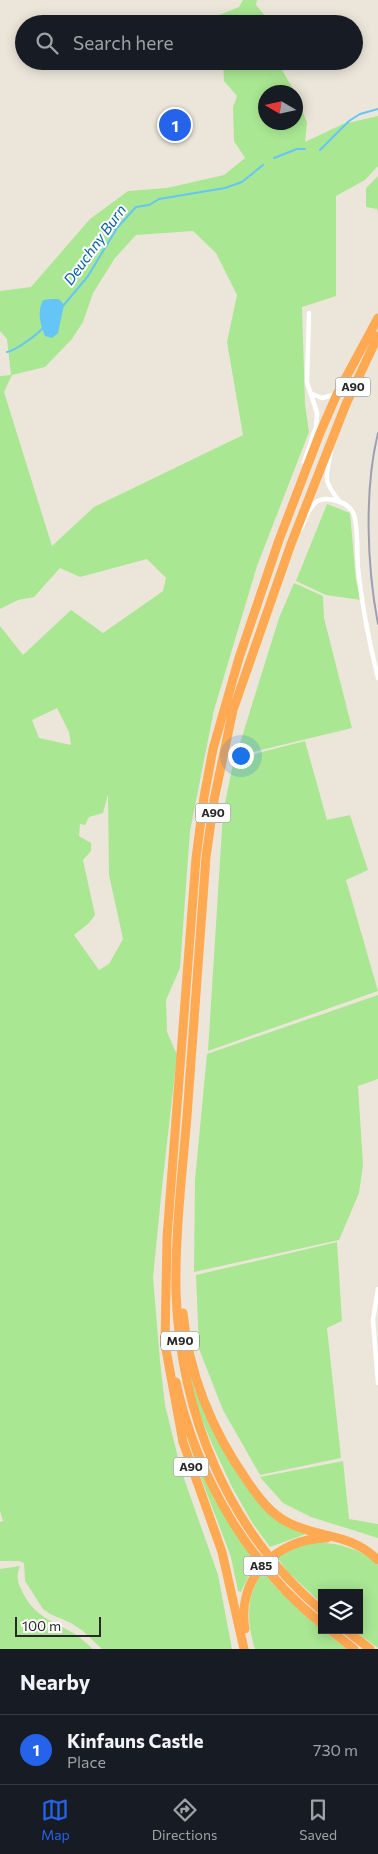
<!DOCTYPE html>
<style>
:root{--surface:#171b24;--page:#242831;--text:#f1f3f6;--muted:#9ea1a6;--line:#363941;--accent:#2563eb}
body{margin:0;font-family:Commissioner,sans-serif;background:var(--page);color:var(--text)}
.controls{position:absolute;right:15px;bottom:15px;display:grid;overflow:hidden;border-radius:0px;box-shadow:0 2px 12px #0003}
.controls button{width:45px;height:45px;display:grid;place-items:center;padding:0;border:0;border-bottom:1px solid var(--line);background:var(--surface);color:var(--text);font:25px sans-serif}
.compass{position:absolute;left:258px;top:85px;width:45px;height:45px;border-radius:50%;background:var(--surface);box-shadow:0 2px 12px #0003;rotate:279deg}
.scale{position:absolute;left:15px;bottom:12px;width:86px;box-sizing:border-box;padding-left:5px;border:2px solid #292929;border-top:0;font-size:14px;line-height:18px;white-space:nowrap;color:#292929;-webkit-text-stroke:4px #fff;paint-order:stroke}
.you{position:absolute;left:240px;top:755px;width:18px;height:18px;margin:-12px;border:4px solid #fff;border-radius:50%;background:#1a73e8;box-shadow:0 0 0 8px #1a73e833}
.badge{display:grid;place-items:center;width:32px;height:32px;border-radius:50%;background:var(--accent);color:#fff;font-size:16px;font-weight:700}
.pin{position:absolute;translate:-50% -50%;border:2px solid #fff;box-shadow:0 1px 5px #0006}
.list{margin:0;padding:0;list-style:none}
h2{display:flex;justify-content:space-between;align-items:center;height:65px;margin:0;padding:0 20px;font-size:21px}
h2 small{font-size:16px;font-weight:400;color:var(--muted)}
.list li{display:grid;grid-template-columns:32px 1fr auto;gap:15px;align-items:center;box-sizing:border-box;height:70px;padding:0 20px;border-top:1px solid var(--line)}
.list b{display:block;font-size:19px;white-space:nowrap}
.list p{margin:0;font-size:16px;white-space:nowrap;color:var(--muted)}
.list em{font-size:16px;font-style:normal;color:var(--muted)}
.icon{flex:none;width:28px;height:28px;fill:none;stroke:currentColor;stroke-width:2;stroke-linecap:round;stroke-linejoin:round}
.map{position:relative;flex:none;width:378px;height:1649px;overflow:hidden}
.search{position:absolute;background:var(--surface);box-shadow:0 2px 12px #0003;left:15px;right:15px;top:15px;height:55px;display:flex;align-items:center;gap:12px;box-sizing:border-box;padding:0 18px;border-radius:28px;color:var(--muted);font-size:19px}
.sheet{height:135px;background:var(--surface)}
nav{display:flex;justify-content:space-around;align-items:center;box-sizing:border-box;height:70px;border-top:1px solid var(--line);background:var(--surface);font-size:14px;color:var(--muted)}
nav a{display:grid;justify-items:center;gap:2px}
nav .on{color:var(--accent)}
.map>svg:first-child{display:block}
.green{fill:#a9e792;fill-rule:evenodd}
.water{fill:#65c5f6}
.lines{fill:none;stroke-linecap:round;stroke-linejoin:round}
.stream{stroke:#65c5f6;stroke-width:2}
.street{stroke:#fff;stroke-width:4.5}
.highway{stroke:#ffa952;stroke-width:9}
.rail{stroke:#9c9eb5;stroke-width:2}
.labels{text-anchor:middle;stroke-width:4;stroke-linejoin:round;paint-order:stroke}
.shield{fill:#fff;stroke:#696969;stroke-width:1}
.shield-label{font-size:12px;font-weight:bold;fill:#292929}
.water-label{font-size:15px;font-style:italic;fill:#0560a1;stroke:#fff}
</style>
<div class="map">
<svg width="378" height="1649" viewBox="0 0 378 1649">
<rect width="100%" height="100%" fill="#ece6da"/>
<path class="green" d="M243,0H257L256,5L270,22V24L214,23L217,16L239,7Z
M223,61H274L282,70L295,92H266V122H296V93L307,123L305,142L343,124L378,116V166L365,180L336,196V296L302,307L305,404L309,432L257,566L214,710L190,831L180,968L166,1000L167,1032L177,1055L162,1187L153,1277L160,1361L165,1405L181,1470L218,1575L232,1649H102L83,1631L71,1623L50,1614L43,1609L25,1581L24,1563L19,1561H0V1522L3,1521L0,1511V626L23,655L71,610L103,633L163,591L166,578L147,559L80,577L60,568L34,597L18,600L0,609V376L11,375L7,339L0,331V291L31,287L90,219L128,191L167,188L224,175L245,158L234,141L233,107L237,96L224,81ZM193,231L216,253L237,295L227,342L243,435L94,507L52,546L4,392L12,375L45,367L72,339L83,322L93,293L115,258L136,235ZM57,708L69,732L71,745L39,738L32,720ZM108,794L109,875L123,939L109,964L99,970L74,935L89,923L95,915L83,860L91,851V843L79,836L80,824L85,825L89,817L103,813Z
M378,176V214L377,209L366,207V188Z
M327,504L350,513L356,580L361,600L326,595L296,581Z
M294,583L323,596L324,618L352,728L236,756L279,618Z
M305,741L327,820L350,815L368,870L346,880L378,991L208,1051L223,813L234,759Z
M378,995V1079L358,1086L363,1165L359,1193L339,1240L194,1272L195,1180L207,1054Z
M337,1242L342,1321L327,1328L341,1458L260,1475L223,1410L199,1349L196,1275Z
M189,1367L201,1401L256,1495L304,1530L306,1534L270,1547L253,1524L232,1487L212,1444L192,1395Z
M182,1420L214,1499L255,1563L241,1592L238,1591L231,1557L195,1462Z
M343,1461L349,1519L378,1524V1538L311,1517L283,1503L260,1477Z
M317,1542C341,1544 360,1548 378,1565V1648L353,1630H359V1593H322V1604L288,1572L277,1557L297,1546Z
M20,1566C16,1576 17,1581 22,1591C35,1619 55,1621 78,1636C83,1640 88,1645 93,1649H0V1569Z
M263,1573C289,1601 316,1627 347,1649H255C247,1625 245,1593 263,1573Z"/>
<path class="water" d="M51,299H59L64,305L58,333L52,338L45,336C40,325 37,311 43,300Z"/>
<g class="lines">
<path class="stream" d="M320,150L349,121L360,114L378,109
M274,158L297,149H305
M63,306L88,276L117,228L136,207L149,205L159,199L225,188L242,182L263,165
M7,352C15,351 35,336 42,329"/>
<path class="street" d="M312,394L322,398L337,394
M331,451C326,477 322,480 340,502
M304,462L316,427L317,413L307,382L309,313
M300,530C305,522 307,510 315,503C325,494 350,502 354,515C358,527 357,555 358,569C362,605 369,642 378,678
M378,1289L373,1320L378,1383"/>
<path class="highway" d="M183,1313C189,1375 212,1431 248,1482C259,1498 270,1513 287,1522C319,1539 349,1532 378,1560
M176,1382C196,1474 247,1564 322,1624
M322,1611C228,1531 180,1414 176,1292C175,1234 182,1175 187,1116C193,1030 200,943 206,857L214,800L233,710L291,544L346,404L378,336
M245,1629C236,1578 277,1538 327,1538
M330,1630L354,1649
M346,1630L370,1649
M244,1649L222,1552L183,1442L165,1344L167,1237L196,858L204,797L213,749L239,658L279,540L320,433L337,394L378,318"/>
<path class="rail" d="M378,433C364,490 367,567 378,624"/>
</g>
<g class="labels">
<g class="shield">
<rect x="335.5" y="377.5" width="35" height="19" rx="4"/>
<rect x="195.5" y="803.5" width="35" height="19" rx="4"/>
<rect x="161" y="1331.5" width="38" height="19" rx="4"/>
<rect x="173.5" y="1457.5" width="35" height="19" rx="4"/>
<rect x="243.5" y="1556.5" width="35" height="19" rx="4"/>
</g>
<g class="shield-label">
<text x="353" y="391">A90</text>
<text x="213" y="817">A90</text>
<text x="180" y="1345">M90</text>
<text x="191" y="1471">A90</text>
<text x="261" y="1570">A85</text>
</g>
<g class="water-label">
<text transform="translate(95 245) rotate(-54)" y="5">Deuchny Burn</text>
</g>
</g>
</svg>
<div class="controls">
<button><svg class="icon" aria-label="layers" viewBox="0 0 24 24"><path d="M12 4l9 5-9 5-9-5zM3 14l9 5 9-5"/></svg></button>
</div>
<svg class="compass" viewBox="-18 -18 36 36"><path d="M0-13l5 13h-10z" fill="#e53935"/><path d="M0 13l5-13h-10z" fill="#9ea1a6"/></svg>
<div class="scale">100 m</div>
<div class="you"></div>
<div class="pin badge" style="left:175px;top:125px">1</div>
<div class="search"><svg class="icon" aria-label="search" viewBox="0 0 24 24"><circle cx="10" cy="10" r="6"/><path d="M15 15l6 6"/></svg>Search here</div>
</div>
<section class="sheet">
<h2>Nearby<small></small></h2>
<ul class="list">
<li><span class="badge">1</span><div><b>Kinfauns Castle</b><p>Place</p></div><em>730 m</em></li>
</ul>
</section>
<nav>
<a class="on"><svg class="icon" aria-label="map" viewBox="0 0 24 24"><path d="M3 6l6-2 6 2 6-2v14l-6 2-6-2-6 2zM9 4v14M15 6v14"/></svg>Map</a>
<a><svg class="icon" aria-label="directions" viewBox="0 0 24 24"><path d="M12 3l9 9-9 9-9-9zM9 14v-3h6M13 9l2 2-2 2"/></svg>Directions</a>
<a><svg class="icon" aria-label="saved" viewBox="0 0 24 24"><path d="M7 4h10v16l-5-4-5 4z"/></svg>Saved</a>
</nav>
